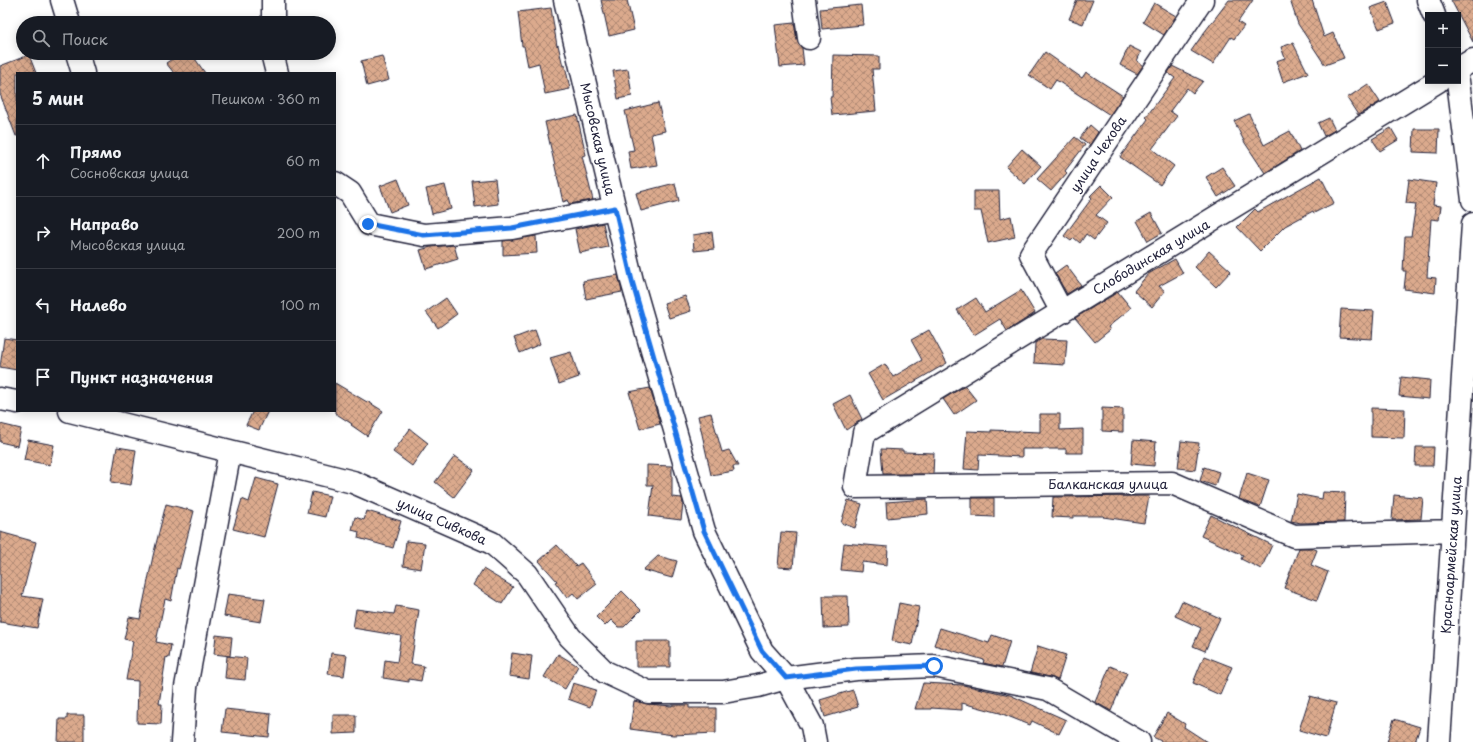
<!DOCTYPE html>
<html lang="ru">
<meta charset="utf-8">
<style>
:root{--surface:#171b24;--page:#20242c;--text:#f1f3f6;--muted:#9ea1a6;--line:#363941}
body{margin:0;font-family:"Playpen Sans",sans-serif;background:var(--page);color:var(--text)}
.controls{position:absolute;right:12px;top:12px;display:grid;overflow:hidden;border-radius:0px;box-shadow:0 2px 10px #0003}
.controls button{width:36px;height:36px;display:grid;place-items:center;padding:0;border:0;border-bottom:1px solid var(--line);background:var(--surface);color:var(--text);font:20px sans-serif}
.stop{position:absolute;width:12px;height:12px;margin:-9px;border:3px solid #1a73e8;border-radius:50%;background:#fff}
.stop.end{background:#1a73e8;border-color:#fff;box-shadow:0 1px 4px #0008}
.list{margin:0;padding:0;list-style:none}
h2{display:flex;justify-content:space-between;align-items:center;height:52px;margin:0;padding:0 16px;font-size:17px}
h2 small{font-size:13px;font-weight:400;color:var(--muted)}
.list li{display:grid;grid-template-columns:26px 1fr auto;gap:12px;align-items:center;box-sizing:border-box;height:72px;padding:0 16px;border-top:1px solid var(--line)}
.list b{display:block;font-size:15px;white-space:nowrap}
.list p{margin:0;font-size:13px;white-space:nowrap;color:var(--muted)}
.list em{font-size:13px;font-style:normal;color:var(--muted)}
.icon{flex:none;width:22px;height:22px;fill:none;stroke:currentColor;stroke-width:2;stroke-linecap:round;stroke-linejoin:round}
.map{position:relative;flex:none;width:1473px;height:742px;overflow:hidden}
.search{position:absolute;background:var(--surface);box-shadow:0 2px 10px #0003;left:16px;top:16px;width:320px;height:44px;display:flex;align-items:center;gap:10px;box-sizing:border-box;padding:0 14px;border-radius:22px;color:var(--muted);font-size:15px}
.panel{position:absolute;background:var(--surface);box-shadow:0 2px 10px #0003;left:16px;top:72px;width:320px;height:340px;border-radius:0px}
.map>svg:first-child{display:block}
.building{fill:url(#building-cross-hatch);stroke:#22223b}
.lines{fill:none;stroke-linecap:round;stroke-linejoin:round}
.minor-casing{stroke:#22223b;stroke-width:25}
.minor{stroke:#fff;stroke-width:22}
.route{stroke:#1a73e8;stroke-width:5}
.labels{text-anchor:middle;stroke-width:3;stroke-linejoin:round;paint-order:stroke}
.street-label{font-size:13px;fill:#22223b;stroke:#fff}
</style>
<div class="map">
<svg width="1473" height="742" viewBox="0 0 1473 742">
<defs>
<pattern id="building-cross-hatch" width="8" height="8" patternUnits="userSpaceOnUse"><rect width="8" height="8" fill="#dbaa8d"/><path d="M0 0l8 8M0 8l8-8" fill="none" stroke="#b18a74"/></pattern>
</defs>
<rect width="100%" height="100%" fill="#fff"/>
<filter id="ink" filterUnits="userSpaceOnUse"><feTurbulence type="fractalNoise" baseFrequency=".025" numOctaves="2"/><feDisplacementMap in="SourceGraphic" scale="8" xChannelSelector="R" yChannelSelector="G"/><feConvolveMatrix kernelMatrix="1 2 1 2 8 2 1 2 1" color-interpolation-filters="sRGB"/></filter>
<g filter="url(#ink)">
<path class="building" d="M601,0H627L634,30L609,36Z
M1077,0H1093L1083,24L1069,19Z
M1229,0H1253L1238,22L1244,26L1234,39L1231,37L1213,64L1191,51L1203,34Z
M1290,0H1312L1324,37L1333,33L1344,58L1325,65L1298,24Z
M1451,0H1473V42Z
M1387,2L1395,23L1379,29L1370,8Z
M1154,3L1176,16L1164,35L1143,22Z
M861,5L863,25L822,29L820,9Z
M551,8L557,46L558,45L563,66L565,65L570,89L545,94L539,63L528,66L524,46H522L518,12Z
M794,23L797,40L799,45L802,48L804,65L780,67L775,25Z
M1293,43L1308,73L1283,82L1276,61L1285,58L1281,47Z
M1129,46L1141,52L1137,61L1143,66L1137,74L1120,65Z
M1045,52L1082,78L1086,72L1123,96L1110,115L1056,80L1050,89L1029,75Z
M181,53H191L205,73H174L166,63Z
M29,55L36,73H17V136H16L0,94V66Z
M833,55L879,56V69H872L876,111L832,115L830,97H832Z
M382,56L389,80L367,86L361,61Z
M1172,66L1203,81L1193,93L1187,88L1170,111L1177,116L1152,149L1174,166L1160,185L1120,157L1148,119L1146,117L1175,78L1168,73Z
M628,69L632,96L618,99L613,71Z
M1368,84L1380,102L1358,115L1347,98Z
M658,103L665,131L651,134L657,165L631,169L628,151L634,150L625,111Z
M1249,114L1264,145L1290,131L1300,151L1265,173L1245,143L1234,121Z
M577,115L586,155L582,156L593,200L569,204L568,200L563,202L545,122Z
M1329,118L1335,130L1324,136L1318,123Z
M1090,125L1098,132L1090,145L1080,138Z
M1391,128L1398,140L1380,151L1372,139Z
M1414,129H1439L1438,153L1413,152Z
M1075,137L1085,145L1065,171L1067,173L1051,191L1037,179Z
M1022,149L1041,166L1025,184L1006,167Z
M1222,167L1235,186L1218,197L1206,177Z
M1321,177L1334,203L1314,213L1313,211L1285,226L1260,251L1237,227L1255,209L1258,212Z
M398,179L408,205L390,212L380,186Z
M495,179L498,204L475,207L472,181Z
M1409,179L1436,183L1433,205L1441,206L1439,220L1431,219L1427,277L1436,278L1435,293L1404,289L1406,271H1403L1405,236H1411L1416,204L1406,203Z
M675,183L679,201L641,211L636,193Z
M445,185L451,209L432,214L426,189Z
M1101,185L1113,197L1096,215L1107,223L1094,240L1086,234L1080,243L1074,238L1071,241L1064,236L1092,198L1090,196Z
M974,191H999L1000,219L1011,216L1015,237L988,243L981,211H974Z
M1151,213L1162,233L1148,241L1137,221Z
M603,223L608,247L580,253L575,229Z
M712,232L714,249L694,251L693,235Z
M536,236L537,253L503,255V241Z
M454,245L458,259L426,269L420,250L431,247Z
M1209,251L1231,271L1216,287L1195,267Z
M1175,259L1183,273L1159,286L1165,291L1152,307L1134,291L1148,274Z
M1066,265L1081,285L1067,294L1055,273Z
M618,275L622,292L586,299L583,281Z
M1021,290L1035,313L1007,331L1000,319L974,335L957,310L976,298L985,312Z
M1118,292L1131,308L1108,327L1110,330L1095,342L1075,318Z
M685,296L691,311L669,318L664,303Z
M446,298L457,314L438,328L426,312Z
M1341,309L1374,311L1372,339L1339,337Z
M535,330L540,344L520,353L514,338Z
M929,330L947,363L883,400L868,374L885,364L893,377L922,360L911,340Z
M4,338L17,340V370L0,367Z
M1042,339L1067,340L1065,365L1034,363L1035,343Z
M571,352L579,377L559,384L550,358Z
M1401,377L1430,380L1429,399L1399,396Z
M335,383L367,402V401L383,411L367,436L351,425L352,424L335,413Z
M965,386L976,400L954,415L943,399Z
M650,388L660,424L640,429L629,392Z
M850,395L862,419L846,430L833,404Z
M1102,408L1123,409V432L1102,431Z
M1371,408L1405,409L1404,438L1371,437Z
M253,411H268L259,430L246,425Z
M711,413L722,452L729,450L738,466H733L734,471L711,475L698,416Z
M1040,414H1060V430L1083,429V453H1066V449H1022V457L979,455L978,470L964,469L967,431L991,432V430L1040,432Z
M0,424L21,429L17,446L0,442Z
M410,429L428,443L412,466L393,452Z
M28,440L54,445L50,465L24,460Z
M1133,440L1156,442L1154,466L1131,464Z
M1181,441L1199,443L1195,470L1178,468Z
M117,447L136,450L131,485L111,482Z
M1416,447H1434L1433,466H1415Z
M881,449L903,450V452L934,453L933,474H883Z
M455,456L474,470L454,497L435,482Z
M647,465L672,466V497L682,498L683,504L681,520L649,516L653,485H647Z
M1204,467L1219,472L1215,486L1200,481Z
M1247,473L1269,480L1260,507L1239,499Z
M256,478L278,484L264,537L233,529L242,499L249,502Z
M312,492L330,496L325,517L307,513Z
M1323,492L1345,493L1344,522L1301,523L1291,521L1297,494L1322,499Z
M1394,495L1423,498L1421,519L1392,520Z
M1149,496L1144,523L1103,517L1104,516H1073V518L1052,517L1053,497Z
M972,498H994V517L972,516Z
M927,499L928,514L887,518L886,502Z
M848,500L862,504L855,528L841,523Z
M166,504L194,511L179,569L177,568L171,601L165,599L156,642L171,645L169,658L166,657L159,704H162L161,724L137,723L138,681L126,680L133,641L124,639L129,617L140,619L153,556Z
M367,511L401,521L393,548L358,538L359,532L352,530L355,517L364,520Z
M1211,515L1272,545L1261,569L1241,559L1243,555L1201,536Z
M0,532L36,542L22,596L43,599L37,628L0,622Z
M781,532L796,533L793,568L778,567Z
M406,541L425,543L421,569L403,566Z
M844,543L888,547L887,565L862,562L861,572L841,570Z
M557,545L576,566L581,563L597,584L578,599L573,593L567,598L555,582L557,581L539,561Z
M1299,548H1312L1317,550L1311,565L1328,572L1317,600L1284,588Z
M658,556L677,561L672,578L643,570Z
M483,569L513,587L502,604L473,585Z
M622,591L641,610L624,627H618L611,620L605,626L596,617Z
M228,594L265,599L261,622L224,616Z
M823,596H848L849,627L824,628Z
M1182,601L1220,618L1205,651L1193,646L1201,628L1175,616Z
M899,603L919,607L912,645L892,641Z
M396,606L419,610L411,664L424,666L421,681L409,679V682L383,678L385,660L397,662L401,636L353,628L356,609L394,614Z
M940,628L989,643L992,635L1010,641L1002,667L983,663L984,660L934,645Z
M216,635L232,637L230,656L214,654Z
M636,641H670V667H636Z
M1038,646L1066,655L1058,680L1050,677L1030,673Z
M331,653L347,655L344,676L328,674Z
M512,653L532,656L529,679L509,676Z
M558,654L578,666L565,689L544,677Z
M227,656L247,658L245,680L225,678Z
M1204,656L1232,667L1220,695L1193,683Z
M1110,666L1127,673L1111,711L1095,702Z
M573,683L596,690L590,707L568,699Z
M923,683L963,685L1010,695L1066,720L1059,734L1032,721L1030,725L1000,713L962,703V710L931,708V709H915Z
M853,690L858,707L825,717L820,700Z
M1310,696L1336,703L1326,738L1299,730Z
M634,701L648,704L672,706V705H689V708H716V733L673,735L630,729Z
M225,709L271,714L269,737L222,732Z
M1167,713L1185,724L1184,727L1207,742H1163L1153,737Z
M67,715H84V742H58L59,719H67Z
M333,715H356V733L333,734Z
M1394,719L1420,727L1415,742H1387Z"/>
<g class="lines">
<defs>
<path id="minor" d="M62,0L69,23
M565,0L632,281L704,531L762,651L786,678L812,726L815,742
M804,0L809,38
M1428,0L1434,15
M273,23V0
M77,53L83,73
M272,53L277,73
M1458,69L1473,60
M1438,81L864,433L855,487L1172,483L1294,536L1452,531
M1458,81L1473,200
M335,183L350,193L369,224L424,235L512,228L615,208
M1062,312L1031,254L1202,0
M0,399L17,402
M70,411L353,482L492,543L527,574L570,637L605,672L648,692H723L758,686L786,678L856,669L934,666L1048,689L1139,742
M182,742L186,687L230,451
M1439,742L1473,224"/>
</defs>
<use href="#minor" class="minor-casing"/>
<use href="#minor" class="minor"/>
</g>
</g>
<g class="lines" filter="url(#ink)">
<path class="route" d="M368,224L424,235L512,228L615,208L632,281L704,531L762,651L786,678L856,669L934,666"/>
</g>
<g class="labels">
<g class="street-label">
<text transform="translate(598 139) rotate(77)" y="5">Мысовская улица</text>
<text transform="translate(1098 154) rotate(-56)" y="5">улица Чехова</text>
<text transform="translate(1151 257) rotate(-31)" y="5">Слободинская улица</text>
<text x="1108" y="489">Балканская улица</text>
<text transform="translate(442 521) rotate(24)" y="5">улица Сивкова</text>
<text transform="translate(1451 555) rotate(-86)" y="5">Красноармейская улица</text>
</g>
</g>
</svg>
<div class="controls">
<button>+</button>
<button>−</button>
</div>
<div class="stop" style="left:934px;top:666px"></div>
<div class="stop end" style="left:368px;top:224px"></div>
<div class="search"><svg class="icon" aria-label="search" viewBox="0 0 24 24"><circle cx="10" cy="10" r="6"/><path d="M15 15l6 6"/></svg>Поиск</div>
<section class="panel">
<h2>5 мин<small>Пешком · 360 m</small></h2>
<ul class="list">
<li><svg class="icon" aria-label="ahead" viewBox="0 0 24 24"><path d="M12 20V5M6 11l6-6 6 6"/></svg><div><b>Прямо</b><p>Сосновская улица</p></div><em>60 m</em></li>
<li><svg class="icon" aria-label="right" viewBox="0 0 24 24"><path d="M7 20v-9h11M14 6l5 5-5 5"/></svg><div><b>Направо</b><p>Мысовская улица</p></div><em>200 m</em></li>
<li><svg class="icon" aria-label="left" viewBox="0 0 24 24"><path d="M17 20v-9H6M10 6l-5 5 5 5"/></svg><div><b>Налево</b></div><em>100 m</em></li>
<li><svg class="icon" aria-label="arrive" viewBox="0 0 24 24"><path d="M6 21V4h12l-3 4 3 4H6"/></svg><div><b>Пункт назначения</b></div></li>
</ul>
</section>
</div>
